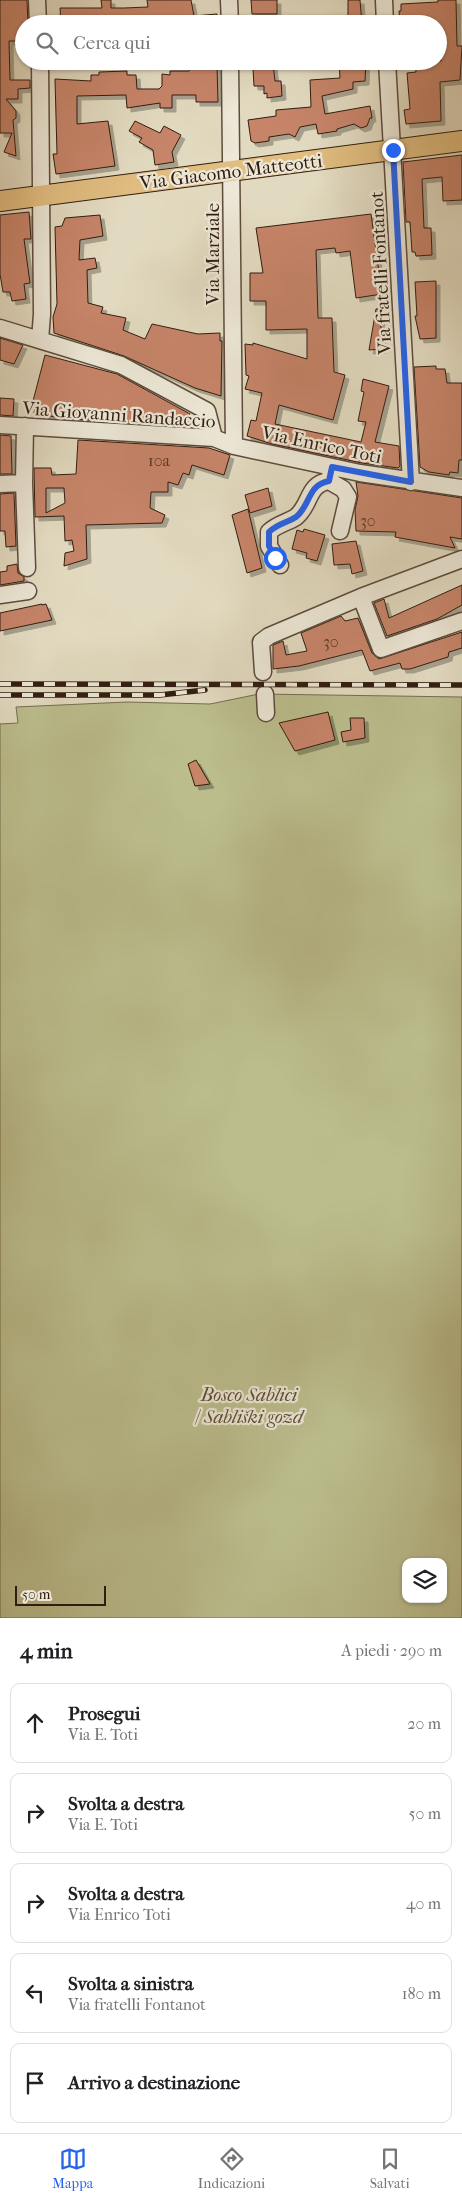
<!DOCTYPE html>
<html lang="it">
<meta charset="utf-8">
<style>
:root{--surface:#fff;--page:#f2f2f2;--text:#202124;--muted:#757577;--line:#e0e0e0;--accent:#2563eb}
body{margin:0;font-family:"IM FELL French Canon",serif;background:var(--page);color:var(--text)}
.controls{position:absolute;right:15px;bottom:15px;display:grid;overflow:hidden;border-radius:10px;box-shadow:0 1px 4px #0004}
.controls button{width:45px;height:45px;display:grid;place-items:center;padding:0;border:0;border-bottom:1px solid var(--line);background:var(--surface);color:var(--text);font:25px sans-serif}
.scale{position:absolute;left:15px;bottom:12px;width:91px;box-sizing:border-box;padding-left:5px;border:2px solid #311d10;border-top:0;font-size:14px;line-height:18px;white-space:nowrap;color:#311d10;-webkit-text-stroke:4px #ece7d6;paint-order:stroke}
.stop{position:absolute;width:15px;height:15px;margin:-11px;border:4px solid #2563eb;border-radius:50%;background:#fff}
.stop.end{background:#2563eb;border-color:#fff;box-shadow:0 1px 5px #0008}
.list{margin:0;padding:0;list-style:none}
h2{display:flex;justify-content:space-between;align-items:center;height:65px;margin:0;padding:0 20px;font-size:21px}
h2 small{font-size:16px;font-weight:400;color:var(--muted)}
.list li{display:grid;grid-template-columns:32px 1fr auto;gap:15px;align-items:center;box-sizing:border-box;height:80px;margin:0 10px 10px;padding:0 10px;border:1px solid var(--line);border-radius:10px}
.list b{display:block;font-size:19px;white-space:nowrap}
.list p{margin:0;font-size:16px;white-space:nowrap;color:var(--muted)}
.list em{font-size:16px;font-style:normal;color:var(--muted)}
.icon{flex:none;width:28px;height:28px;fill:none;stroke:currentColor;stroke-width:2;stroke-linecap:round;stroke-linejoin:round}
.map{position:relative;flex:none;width:462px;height:1618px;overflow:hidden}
.search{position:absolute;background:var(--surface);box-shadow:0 1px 4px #0004;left:15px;right:15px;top:15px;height:55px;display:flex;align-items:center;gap:12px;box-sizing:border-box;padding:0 18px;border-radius:28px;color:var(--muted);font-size:19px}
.sheet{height:515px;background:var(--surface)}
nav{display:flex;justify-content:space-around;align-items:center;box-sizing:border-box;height:70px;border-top:1px solid var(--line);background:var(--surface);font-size:14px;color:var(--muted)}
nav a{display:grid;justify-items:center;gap:2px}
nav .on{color:var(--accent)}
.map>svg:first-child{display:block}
.green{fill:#bbbd8d;stroke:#766d4e;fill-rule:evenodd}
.building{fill:#c68469;stroke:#311d10;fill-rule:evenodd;filter:url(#shadow)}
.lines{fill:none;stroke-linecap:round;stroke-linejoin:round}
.minor-casing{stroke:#5d4c3c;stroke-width:19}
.major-casing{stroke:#311d10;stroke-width:22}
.minor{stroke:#ece7d6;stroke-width:16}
.major{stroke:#e1bd80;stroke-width:20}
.rail-casing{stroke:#311d10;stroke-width:5.5}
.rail{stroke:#ece7d6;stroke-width:4;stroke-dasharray:11;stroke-linecap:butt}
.route{stroke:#2563eb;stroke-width:6}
.labels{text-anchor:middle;stroke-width:4.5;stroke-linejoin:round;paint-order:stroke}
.number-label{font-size:16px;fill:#563726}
.street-label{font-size:19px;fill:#311d10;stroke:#ece7d6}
.park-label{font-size:19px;font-style:italic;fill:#5a4d36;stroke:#ece7d6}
</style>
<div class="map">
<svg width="462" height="1618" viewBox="0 0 462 1618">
<defs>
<filter id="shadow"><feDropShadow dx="4" dy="4" stdDeviation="0" flood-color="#0004"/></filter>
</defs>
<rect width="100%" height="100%" fill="#e2dac0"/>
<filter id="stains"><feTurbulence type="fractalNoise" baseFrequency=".004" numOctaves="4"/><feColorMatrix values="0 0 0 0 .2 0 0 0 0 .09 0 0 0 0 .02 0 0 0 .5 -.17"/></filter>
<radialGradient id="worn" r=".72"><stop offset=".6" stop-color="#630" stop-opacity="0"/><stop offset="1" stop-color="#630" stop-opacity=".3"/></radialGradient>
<path class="green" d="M259,694L462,697V1618H0V724L18,723L16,707L127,702L210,704ZM406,1562H443V1599H406Z"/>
<path class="building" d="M0,0H27L28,24H24V41H9L10,80H30V88L18,89V99H6L16,111V118L13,120L16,156L4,152L12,133H0Z
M101,0H111V8H124L148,7L147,0H191L194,16L217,14V24H61L60,8H102Z
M251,0H277V14H252Z
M348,0H360L362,24H348Z
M438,0H456L457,46H462L460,80L440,82L441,121L406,124L404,110L410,109L407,73L416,72L415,61H441L439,24H400L399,11H401V4L438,2Z
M339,61H366L365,81L353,82V89L322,96L325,114L370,106L372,118H370L367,126L361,128L354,124L337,129V131L318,134L316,124L300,127L295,137L289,134L269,137V141L255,143L251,141L248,120L276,116V110L311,107L310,80L340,78Z
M260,64H273L275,81H281L282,96L267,98V93L264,94V86H254L253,69H260Z
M191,66H217L218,102H196V95H172V108H160V103L127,108L126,95L77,96V124L108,121L115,166L56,174L53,154H57L55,79L91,81V75H99V72L127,71V75H136L137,89H159L162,86V74L170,75V71H189Z
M135,121L160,133L164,126L181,135L172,152L174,162L155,165L153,150L139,142L142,138L129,131Z
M462,155V200L443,201L442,177L422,179L424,228H431L432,255L416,256L415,252H412L410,222H406L403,162Z
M29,212L31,239H24L30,283L24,284L26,299L12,301L10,292H3L0,274V215Z
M371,214L382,294L356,298L350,251L336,253L335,248L316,250L318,318H332L334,372L345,375L333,420L279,405L275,424L361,442L366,422L358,421L364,392L361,391L363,379L389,386L375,442L399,446L400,466L398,468L362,463L272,444L247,436L251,420L256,421L262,393L245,389L249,376L246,375L245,344L253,345V343L307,359V329L266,330V301H250V273H263L256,228Z
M100,215L103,236L80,240L79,260L95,258L97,268L87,270L88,303L103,307L101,313L126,318L123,330L145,339L152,324L198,334L220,333V341H222L221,396L195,388L124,356L54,333L53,317L57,304L55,227L62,226L65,218Z
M436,281V338L420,339L415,316H417L415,282Z
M376,309H380L382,349L369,350Z
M0,338L23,345L14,364L0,360Z
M45,355L117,374L190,414L184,424L66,419L34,413L36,401H33Z
M436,366V369H445L447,383H462V460H459L458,473L450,472L449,475L429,472L420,467L414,367Z
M0,398L14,399L13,416L0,415Z
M0,435L11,436L12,474H0Z
M78,440L209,448L230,455L224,475L192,465L189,475L183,473L178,485L168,482V492H151L150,508L165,515L162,523L86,525L87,559L64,566L65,553L74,551L72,540L65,541L64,516L35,517L34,468H51L52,475L76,474ZM46,488H64L65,503L46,513Z
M356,482L462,498V539L450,537L455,548L395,537L396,532L356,531L355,510L358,496Z
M268,488L272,506L250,513L245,495Z
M14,493L16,546L6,547L5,531H0V494Z
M248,509L262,568L247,573L232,515Z
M304,529L325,535L317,561L306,558L307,553L292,549L297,530L303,532Z
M356,541L363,571L352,574L350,564L334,565L332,544Z
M17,564L18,573L24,577V581L0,585V572L7,571V566Z
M462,585V605L437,619L387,636L374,603L384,599L389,618Z
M42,604V605L46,604L52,620L0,631V613Z
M341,616L345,621L358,618L372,653L379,659L462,632V648L449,652L448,657L410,669H402L400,663L370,671L362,650L299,666L273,669V645L283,641L286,655L307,651L301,633Z
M328,712L335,740L295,751L279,723Z
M350,718H364L365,738L343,742L341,732L351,730Z
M196,760L210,784L195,786L188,764Z"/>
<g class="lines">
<defs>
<path id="minor" d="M37,0L38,24
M229,0L230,24
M384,0L385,24
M230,61L234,446
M387,61L411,482
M0,328L121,365L207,411L214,438
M40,340L42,314L40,61
M0,425L214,438L234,446L360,473L462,488
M25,426L24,483L27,568
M329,481L343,489L348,497L340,531
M0,484L24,483
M280,565L269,546V532C279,523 287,523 296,517C311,505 307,484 329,481L332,467
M0,595L28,591
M361,597L381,649L462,621
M263,672L261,642L269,636L361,597L462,559
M265,694L266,713"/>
<path id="major" d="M0,201L462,141"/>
</defs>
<use href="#minor" class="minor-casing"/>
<use href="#major" class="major-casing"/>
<use href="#minor" class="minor"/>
<use href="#major" class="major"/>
<defs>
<path id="rail" d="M0,684L462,685
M0,695H160L205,690"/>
</defs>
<use href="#rail" class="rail-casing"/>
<use href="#rail" class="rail"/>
</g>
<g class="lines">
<path class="route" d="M275,558L269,546V532C279,523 287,523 296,517C311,505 307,485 329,481L332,467L411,482L393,150"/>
</g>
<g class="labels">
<g class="number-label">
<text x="159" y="466">10a</text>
<text x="368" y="526">30</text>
<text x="331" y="647">30</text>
</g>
<g class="street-label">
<text transform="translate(231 171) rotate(-7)" y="7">Via Giacomo Matteotti</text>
<text transform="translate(212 254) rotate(-90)" y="7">Via Marziale</text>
<text transform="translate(380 273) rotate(-93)" y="7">Via fratelli Fontanot</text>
<text transform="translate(119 414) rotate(4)" y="7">Via Giovanni Randaccio</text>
<text transform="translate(322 444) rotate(12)" y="7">Via Enrico Toti</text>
</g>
<g class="park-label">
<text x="249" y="1401">Bosco Sablici<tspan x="249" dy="22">/ Sabliški gozd</tspan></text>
</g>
</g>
<rect width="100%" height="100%" filter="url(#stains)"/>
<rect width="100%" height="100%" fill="url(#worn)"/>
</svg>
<div class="controls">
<button><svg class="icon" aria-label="layers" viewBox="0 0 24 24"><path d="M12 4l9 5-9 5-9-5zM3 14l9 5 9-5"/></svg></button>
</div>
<div class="scale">50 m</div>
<div class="stop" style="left:275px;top:558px"></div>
<div class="stop end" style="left:393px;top:150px"></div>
<div class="search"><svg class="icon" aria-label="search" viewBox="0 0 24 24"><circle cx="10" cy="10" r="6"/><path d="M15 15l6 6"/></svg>Cerca qui</div>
</div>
<section class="sheet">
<h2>4 min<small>A piedi · 290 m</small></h2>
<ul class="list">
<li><svg class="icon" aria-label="ahead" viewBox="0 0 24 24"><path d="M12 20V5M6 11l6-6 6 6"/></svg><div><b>Prosegui</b><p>Via E. Toti</p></div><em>20 m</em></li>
<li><svg class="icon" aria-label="right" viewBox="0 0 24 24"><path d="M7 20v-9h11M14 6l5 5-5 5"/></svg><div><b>Svolta a destra</b><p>Via E. Toti</p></div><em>50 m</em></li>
<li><svg class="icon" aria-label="right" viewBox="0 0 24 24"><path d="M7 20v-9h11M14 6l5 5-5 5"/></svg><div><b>Svolta a destra</b><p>Via Enrico Toti</p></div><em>40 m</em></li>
<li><svg class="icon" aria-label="left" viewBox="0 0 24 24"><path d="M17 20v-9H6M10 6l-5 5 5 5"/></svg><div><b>Svolta a sinistra</b><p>Via fratelli Fontanot</p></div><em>180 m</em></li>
<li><svg class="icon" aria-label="arrive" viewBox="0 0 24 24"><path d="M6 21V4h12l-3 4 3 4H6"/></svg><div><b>Arrivo a destinazione</b></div></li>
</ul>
</section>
<nav>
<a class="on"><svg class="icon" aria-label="map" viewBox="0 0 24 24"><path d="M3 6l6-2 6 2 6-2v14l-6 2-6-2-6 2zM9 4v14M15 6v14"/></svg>Mappa</a>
<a><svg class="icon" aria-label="directions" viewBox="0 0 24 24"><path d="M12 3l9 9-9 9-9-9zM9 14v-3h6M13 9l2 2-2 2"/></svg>Indicazioni</a>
<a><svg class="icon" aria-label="saved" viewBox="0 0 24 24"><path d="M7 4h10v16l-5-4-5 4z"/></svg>Salvati</a>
</nav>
